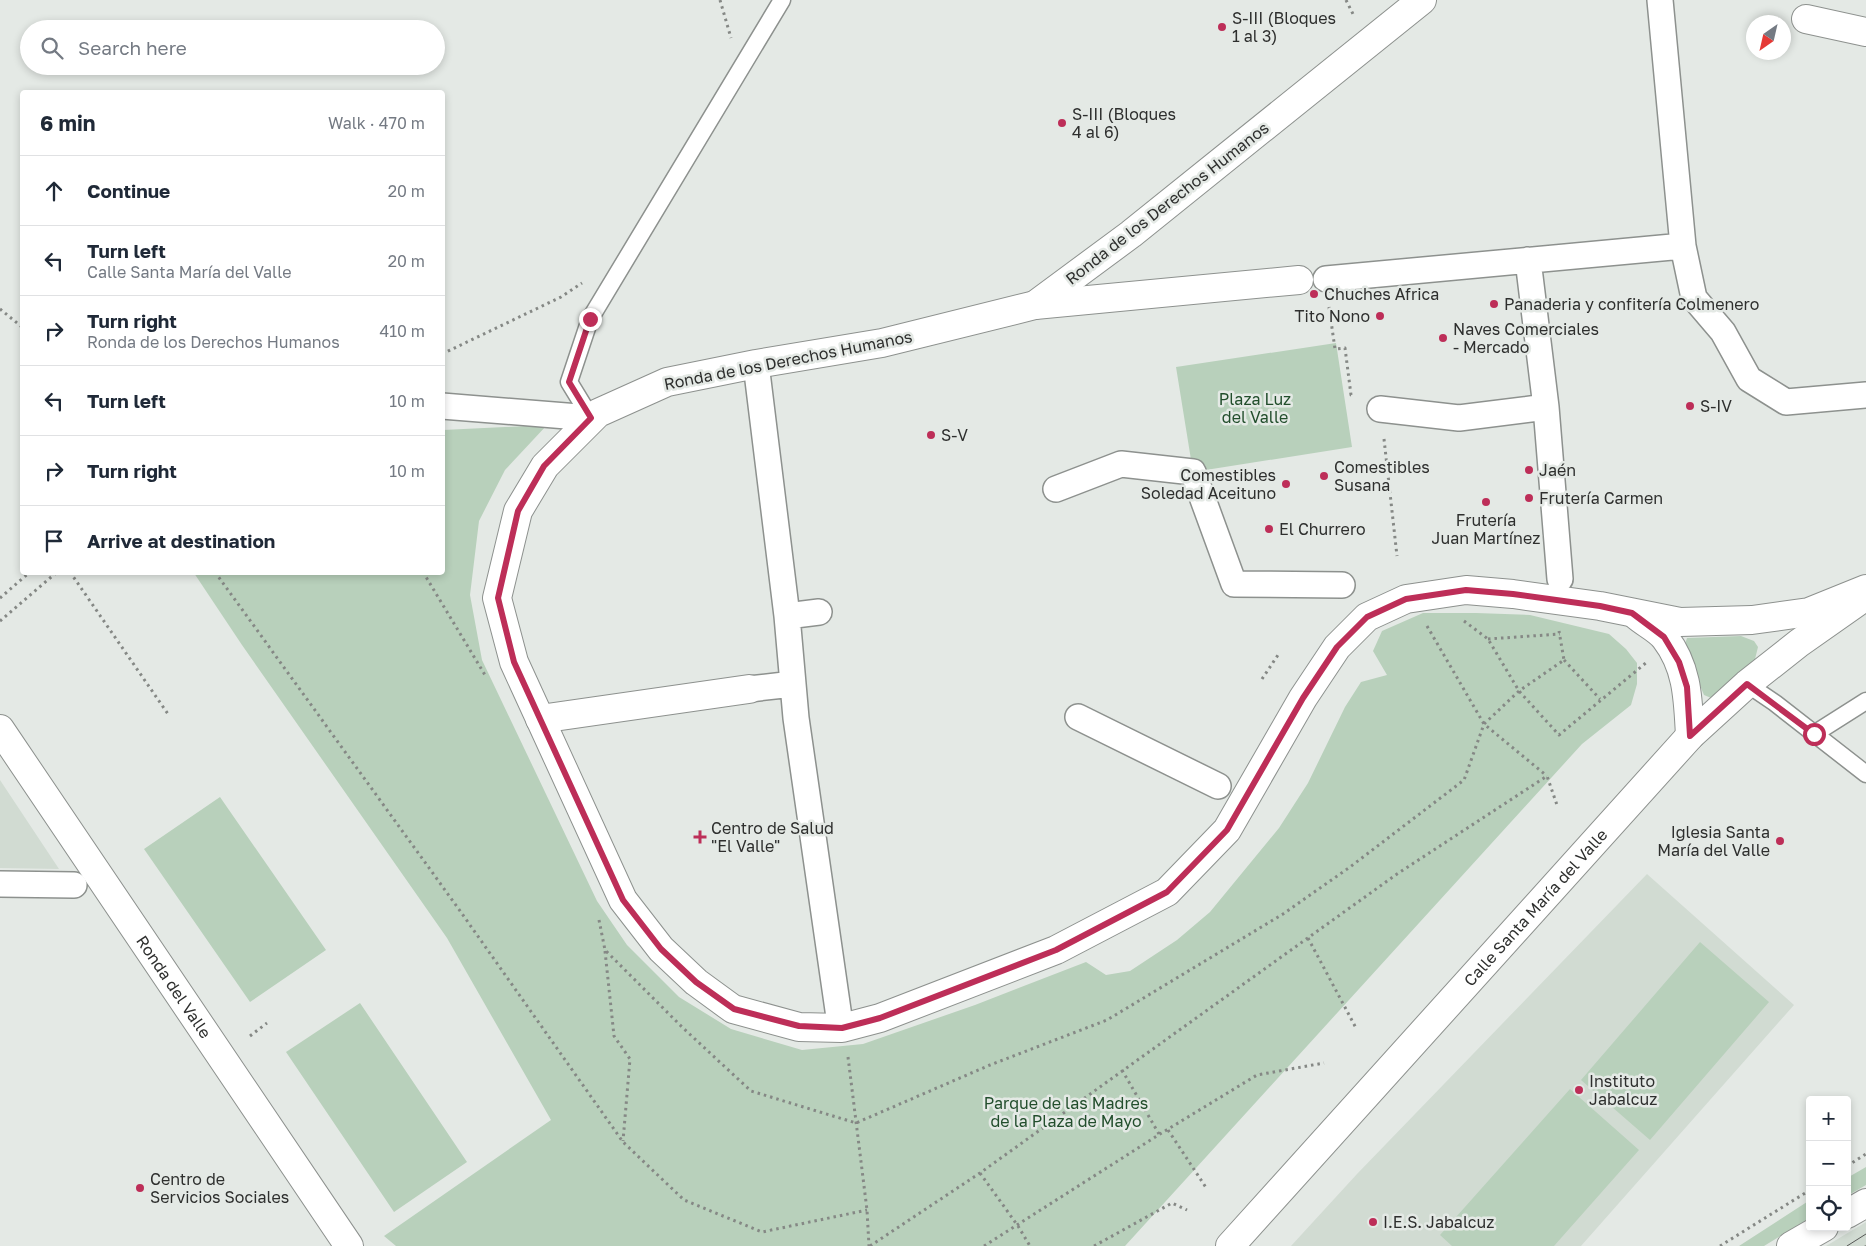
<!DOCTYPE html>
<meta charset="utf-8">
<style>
:root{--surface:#fff;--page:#f2f2f3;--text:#1f2937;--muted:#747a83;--line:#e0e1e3}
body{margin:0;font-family:"Golos Text",sans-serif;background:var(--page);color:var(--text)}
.controls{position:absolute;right:15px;bottom:15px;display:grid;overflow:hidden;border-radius:5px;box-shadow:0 2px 8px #0003}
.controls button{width:45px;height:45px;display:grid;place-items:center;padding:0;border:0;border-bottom:1px solid var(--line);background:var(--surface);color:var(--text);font:25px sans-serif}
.compass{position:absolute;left:1746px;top:15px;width:45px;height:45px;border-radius:50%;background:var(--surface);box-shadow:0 2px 8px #0003;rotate:214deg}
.stop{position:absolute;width:15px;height:15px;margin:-11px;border:4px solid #bd2e58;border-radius:50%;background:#fff}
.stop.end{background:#bd2e58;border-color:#fff;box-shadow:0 1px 5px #0008}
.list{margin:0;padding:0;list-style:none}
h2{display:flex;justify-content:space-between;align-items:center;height:65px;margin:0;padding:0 20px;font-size:21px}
h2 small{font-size:16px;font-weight:400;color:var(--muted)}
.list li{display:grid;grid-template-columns:32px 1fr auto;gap:15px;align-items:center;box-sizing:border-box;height:70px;padding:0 20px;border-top:1px solid var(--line)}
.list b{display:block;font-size:19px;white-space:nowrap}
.list p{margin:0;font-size:16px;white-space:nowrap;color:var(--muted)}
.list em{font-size:16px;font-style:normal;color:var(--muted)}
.icon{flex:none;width:28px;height:28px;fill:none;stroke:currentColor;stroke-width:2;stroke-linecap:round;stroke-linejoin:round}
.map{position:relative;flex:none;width:1866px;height:1246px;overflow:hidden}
.search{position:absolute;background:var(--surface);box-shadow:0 2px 8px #0003;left:20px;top:20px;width:425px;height:55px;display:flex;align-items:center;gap:12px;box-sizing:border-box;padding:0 18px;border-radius:28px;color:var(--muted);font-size:19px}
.panel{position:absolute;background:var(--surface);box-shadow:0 2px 8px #0003;left:20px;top:90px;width:425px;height:485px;border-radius:5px}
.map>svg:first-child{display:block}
.built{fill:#d1dbd2}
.green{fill:#b8d0bb}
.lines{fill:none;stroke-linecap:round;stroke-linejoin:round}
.service-casing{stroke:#8d918e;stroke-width:19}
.pedestrian-casing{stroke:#8d918e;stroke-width:28}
.minor-casing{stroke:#8d918e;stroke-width:30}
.tertiary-casing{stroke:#8d918e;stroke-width:30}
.trunk-casing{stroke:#8d918e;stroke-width:30}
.path{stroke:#858885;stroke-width:3;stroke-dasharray:2.5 4;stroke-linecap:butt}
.service{stroke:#fff;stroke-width:16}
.pedestrian{stroke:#fff;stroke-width:25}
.minor{stroke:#fff;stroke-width:28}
.tertiary{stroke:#fff;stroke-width:28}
.trunk{stroke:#fff;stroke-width:28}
.tram{stroke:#555755;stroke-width:1}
.route{stroke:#bd2e58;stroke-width:6}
.poi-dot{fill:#bd2e58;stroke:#e4e9e5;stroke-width:2}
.labels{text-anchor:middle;stroke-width:5;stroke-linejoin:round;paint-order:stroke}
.poi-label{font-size:16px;fill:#2e2f2e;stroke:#e4e9e5;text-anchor:start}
.street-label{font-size:16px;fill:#2e2f2e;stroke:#e4e9e5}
.park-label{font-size:16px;fill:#224e2c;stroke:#e4e9e5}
</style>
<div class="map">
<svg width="1866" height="1246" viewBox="0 0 1866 1246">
<rect width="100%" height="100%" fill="#e4e9e5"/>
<path class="built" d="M0,780L59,869L0,868Z
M1647,874L1794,1005L1581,1246H1291L1357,1174Z
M1866,1222V1246H1826Z"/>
<path class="green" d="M1336,343L1352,447L1193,472L1176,367Z
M547,425L505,470L479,521L470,595L482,660L597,901L627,945L679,997L731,1029L802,1050L863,1044L975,1005L1086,962L1106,975L1130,971L1177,940L1210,912L1279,828L1308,783L1345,707L1361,682L1387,675L1373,651L1382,631L1423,613H1476L1530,615L1609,634L1626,649L1637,663V684L1631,705L1582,744L1125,1246H396L384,1236L551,1120L447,938L242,645L194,573L442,572L443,430Z
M1741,636L1754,641L1758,647L1754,663L1716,700L1704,695L1684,647L1687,638Z
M220,797L326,950L250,1002L144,849Z
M1700,942L1769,1002L1650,1140L1581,1080Z
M360,1003L467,1162L394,1212L286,1052Z
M1570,1089L1639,1150L1554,1246H1452L1440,1235Z
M1866,1167V1185L1847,1196V1178Z
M1810,1200V1218L1764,1246H1739Z"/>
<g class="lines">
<defs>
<path id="service" d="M591,418L569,382L590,319L782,0
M1747,684L1775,703L1866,774
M1814,734L1866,701"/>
<path id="pedestrian" d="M1660,0L1683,246L1694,298L1723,332L1749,379L1786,402L1866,395
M1528,260L1546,407
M1326,279L1683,246
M756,364L787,616L796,718L839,1017
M442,406L591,418
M1380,409L1459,418L1546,407L1560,579
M1056,489L1121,464L1193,472L1234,584L1342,585
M787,616L819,612
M749,689L793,684
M1078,717L1218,786
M0,884L74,885"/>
<g id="minor">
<path d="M1422,0L1131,234L1035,305L882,343L756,364L667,382L598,413L545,466L518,511L497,598L514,662L623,900L661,949L696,982L733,1009L799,1027L842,1028L880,1018L1056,950L1167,892L1227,830L1303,698L1337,647L1367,617L1406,599L1466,590L1513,594L1600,606L1680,622L1752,620L1809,612L1866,589"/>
<path d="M1806,19L1866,32"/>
<path d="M1035,305L1299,280"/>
<path d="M1637,616C1645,623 1658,629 1665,638C1688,668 1688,700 1690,736"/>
<path d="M540,719L749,689"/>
<path id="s1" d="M0,729L349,1246"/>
</g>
<g id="tertiary">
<path id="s2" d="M1230,1246L1690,736L1747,684L1799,643L1866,596"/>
</g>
<path id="trunk" d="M1847,1214L1866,1203
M1791,1246L1824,1227"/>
</defs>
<use href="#service" class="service-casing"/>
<use href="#pedestrian" class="pedestrian-casing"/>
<use href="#minor" class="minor-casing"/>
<use href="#tertiary" class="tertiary-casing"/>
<use href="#trunk" class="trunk-casing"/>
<path class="path" d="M720,0L731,38
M1346,0L1354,16
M1329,307L1335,349L1345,348L1351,395L1355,396
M0,309L22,327
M442,354L561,297L582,283
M1384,439L1397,556
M70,572L168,714
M215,572L458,908L623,1142L684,1200L762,1232L867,1210
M423,572L485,675
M0,598L30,572
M0,621L57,572
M1464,621L1488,639L1519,691L1559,735L1647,662
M1427,626L1484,724L1547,776
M1488,639L1560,634
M1564,660L1600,699
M1262,679L1278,655
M599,920L605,950L682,1027L751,1091L856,1123L990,1065L1107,1020L1283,914L1350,867L1464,780L1484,724L1519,691L1564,660L1559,631
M1308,938L1356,1028
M605,951L614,1036L630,1059L623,1141
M250,1036L267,1023
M848,1057L867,1210L869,1246
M1122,1070L1159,1134
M1168,1130L1207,1189
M1847,1166L1866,1154
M980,1173L1018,1226L1030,1246
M870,1246L980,1173L1397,874L1547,776L1557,805
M984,1246L1160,1134L1257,1075L1324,1063
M1094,1246L1172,1203L1187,1210
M1720,1246L1810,1190"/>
<use href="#service" class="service"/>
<use href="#pedestrian" class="pedestrian"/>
<use href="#minor" class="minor"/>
<use href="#tertiary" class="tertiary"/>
<use href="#trunk" class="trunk"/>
<path class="tram" d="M1847,1246L1866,1234
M1865,1246H1866"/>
</g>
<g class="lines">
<path class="route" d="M590,319L569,382L591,418L544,466L518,511L498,598L514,662L623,900L661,949L696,982L734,1009L799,1026L842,1028L880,1018L1056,950L1167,892L1227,830L1303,698L1337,647L1367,617L1406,599L1466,590L1513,594L1600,606L1632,613L1664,637L1679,662L1687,687L1690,736L1747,684L1814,734"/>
</g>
<g class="poi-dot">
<circle cx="1222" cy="27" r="5"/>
<circle cx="1062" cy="123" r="5"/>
<circle cx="1314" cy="294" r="5"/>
<circle cx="1494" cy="304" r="5"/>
<circle cx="1380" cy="316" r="5"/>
<circle cx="1443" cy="338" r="5"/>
<circle cx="1690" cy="406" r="5"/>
<circle cx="931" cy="435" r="5"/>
<circle cx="1529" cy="470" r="5"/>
<circle cx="1324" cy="476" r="5"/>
<circle cx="1286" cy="484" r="5"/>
<circle cx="1529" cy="498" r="5"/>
<circle cx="1486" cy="502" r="5"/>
<circle cx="1269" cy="529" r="5"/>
<path d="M697.5 829.5h5v5h5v5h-5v5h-5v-5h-5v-5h5z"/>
<circle cx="1780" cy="841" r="5"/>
<circle cx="1579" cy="1090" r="5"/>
<circle cx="140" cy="1188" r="5"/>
<circle cx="1373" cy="1222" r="5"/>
</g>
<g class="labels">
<g class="poi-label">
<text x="1232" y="24">S-III (Bloques<tspan x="1232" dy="18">1 al 3)</tspan></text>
<text x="1072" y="120">S-III (Bloques<tspan x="1072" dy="18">4 al 6)</tspan></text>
<text x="1324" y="300">Chuches Africa</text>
<text x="1504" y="310">Panaderia y confitería Colmenero</text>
<text x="1370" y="322" text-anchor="end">Tito Nono</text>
<text x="1453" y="335">Naves Comerciales<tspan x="1453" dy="18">- Mercado</tspan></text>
<text x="1700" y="412">S-IV</text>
<text x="941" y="441">S-V</text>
<text x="1334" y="473">Comestibles<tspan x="1334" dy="18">Susana</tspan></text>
<text x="1539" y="476">Jaén</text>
<text x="1276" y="481" text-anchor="end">Comestibles<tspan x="1276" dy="18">Soledad Aceituno</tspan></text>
<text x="1539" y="504">Frutería Carmen</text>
<text x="1486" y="526" text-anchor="middle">Frutería<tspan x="1486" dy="18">Juan Martínez</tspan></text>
<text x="1279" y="535">El Churrero</text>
<text x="711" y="834">Centro de Salud<tspan x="711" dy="18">"El Valle"</tspan></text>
<text x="1770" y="838" text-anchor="end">Iglesia Santa<tspan x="1770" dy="18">María del Valle</tspan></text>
<text x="1589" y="1087">Instituto<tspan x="1589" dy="18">Jabalcuz</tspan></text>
<text x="150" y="1185">Centro de<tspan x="150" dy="18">Servicios Sociales</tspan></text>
<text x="1383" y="1228">I.E.S. Jabalcuz</text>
</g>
<g class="street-label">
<text transform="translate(1167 203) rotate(-38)" y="6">Ronda de los Derechos Humanos</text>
<text transform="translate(788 360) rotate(-11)" y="6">Ronda de los Derechos Humanos</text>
<text dy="6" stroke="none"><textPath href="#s2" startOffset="456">Calle Santa María del Valle</textPath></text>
<text dy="6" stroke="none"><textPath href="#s1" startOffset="311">Ronda del Valle</textPath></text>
</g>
<g class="park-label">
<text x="1255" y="405">Plaza Luz<tspan x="1255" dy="18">del Valle</tspan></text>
<text x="1066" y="1109">Parque de las Madres<tspan x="1066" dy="18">de la Plaza de Mayo</tspan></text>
</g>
</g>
</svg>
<div class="controls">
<button>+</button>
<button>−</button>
<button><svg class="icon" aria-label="locate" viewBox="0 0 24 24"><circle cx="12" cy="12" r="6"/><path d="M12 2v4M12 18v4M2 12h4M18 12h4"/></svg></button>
</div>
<svg class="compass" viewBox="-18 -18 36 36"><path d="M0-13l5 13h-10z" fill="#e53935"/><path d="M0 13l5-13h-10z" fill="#747a83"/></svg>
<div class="stop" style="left:1814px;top:734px"></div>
<div class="stop end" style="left:590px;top:319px"></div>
<div class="search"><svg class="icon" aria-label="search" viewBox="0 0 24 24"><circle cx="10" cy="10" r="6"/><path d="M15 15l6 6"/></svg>Search here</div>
<section class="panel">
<h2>6 min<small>Walk · 470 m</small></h2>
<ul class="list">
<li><svg class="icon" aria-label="ahead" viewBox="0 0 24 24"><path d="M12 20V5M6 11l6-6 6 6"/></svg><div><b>Continue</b></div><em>20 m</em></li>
<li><svg class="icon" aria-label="left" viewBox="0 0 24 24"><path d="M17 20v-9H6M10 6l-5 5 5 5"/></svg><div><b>Turn left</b><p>Calle Santa María del Valle</p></div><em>20 m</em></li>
<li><svg class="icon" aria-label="right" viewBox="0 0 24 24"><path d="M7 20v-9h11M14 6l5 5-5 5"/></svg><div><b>Turn right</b><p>Ronda de los Derechos Humanos</p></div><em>410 m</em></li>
<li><svg class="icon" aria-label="left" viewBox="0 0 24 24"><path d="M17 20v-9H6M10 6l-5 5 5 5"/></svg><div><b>Turn left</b></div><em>10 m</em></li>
<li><svg class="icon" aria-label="right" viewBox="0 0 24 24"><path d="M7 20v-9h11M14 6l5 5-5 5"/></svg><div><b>Turn right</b></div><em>10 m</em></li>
<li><svg class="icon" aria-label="arrive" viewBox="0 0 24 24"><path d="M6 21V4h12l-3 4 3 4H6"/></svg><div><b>Arrive at destination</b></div></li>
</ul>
</section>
</div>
